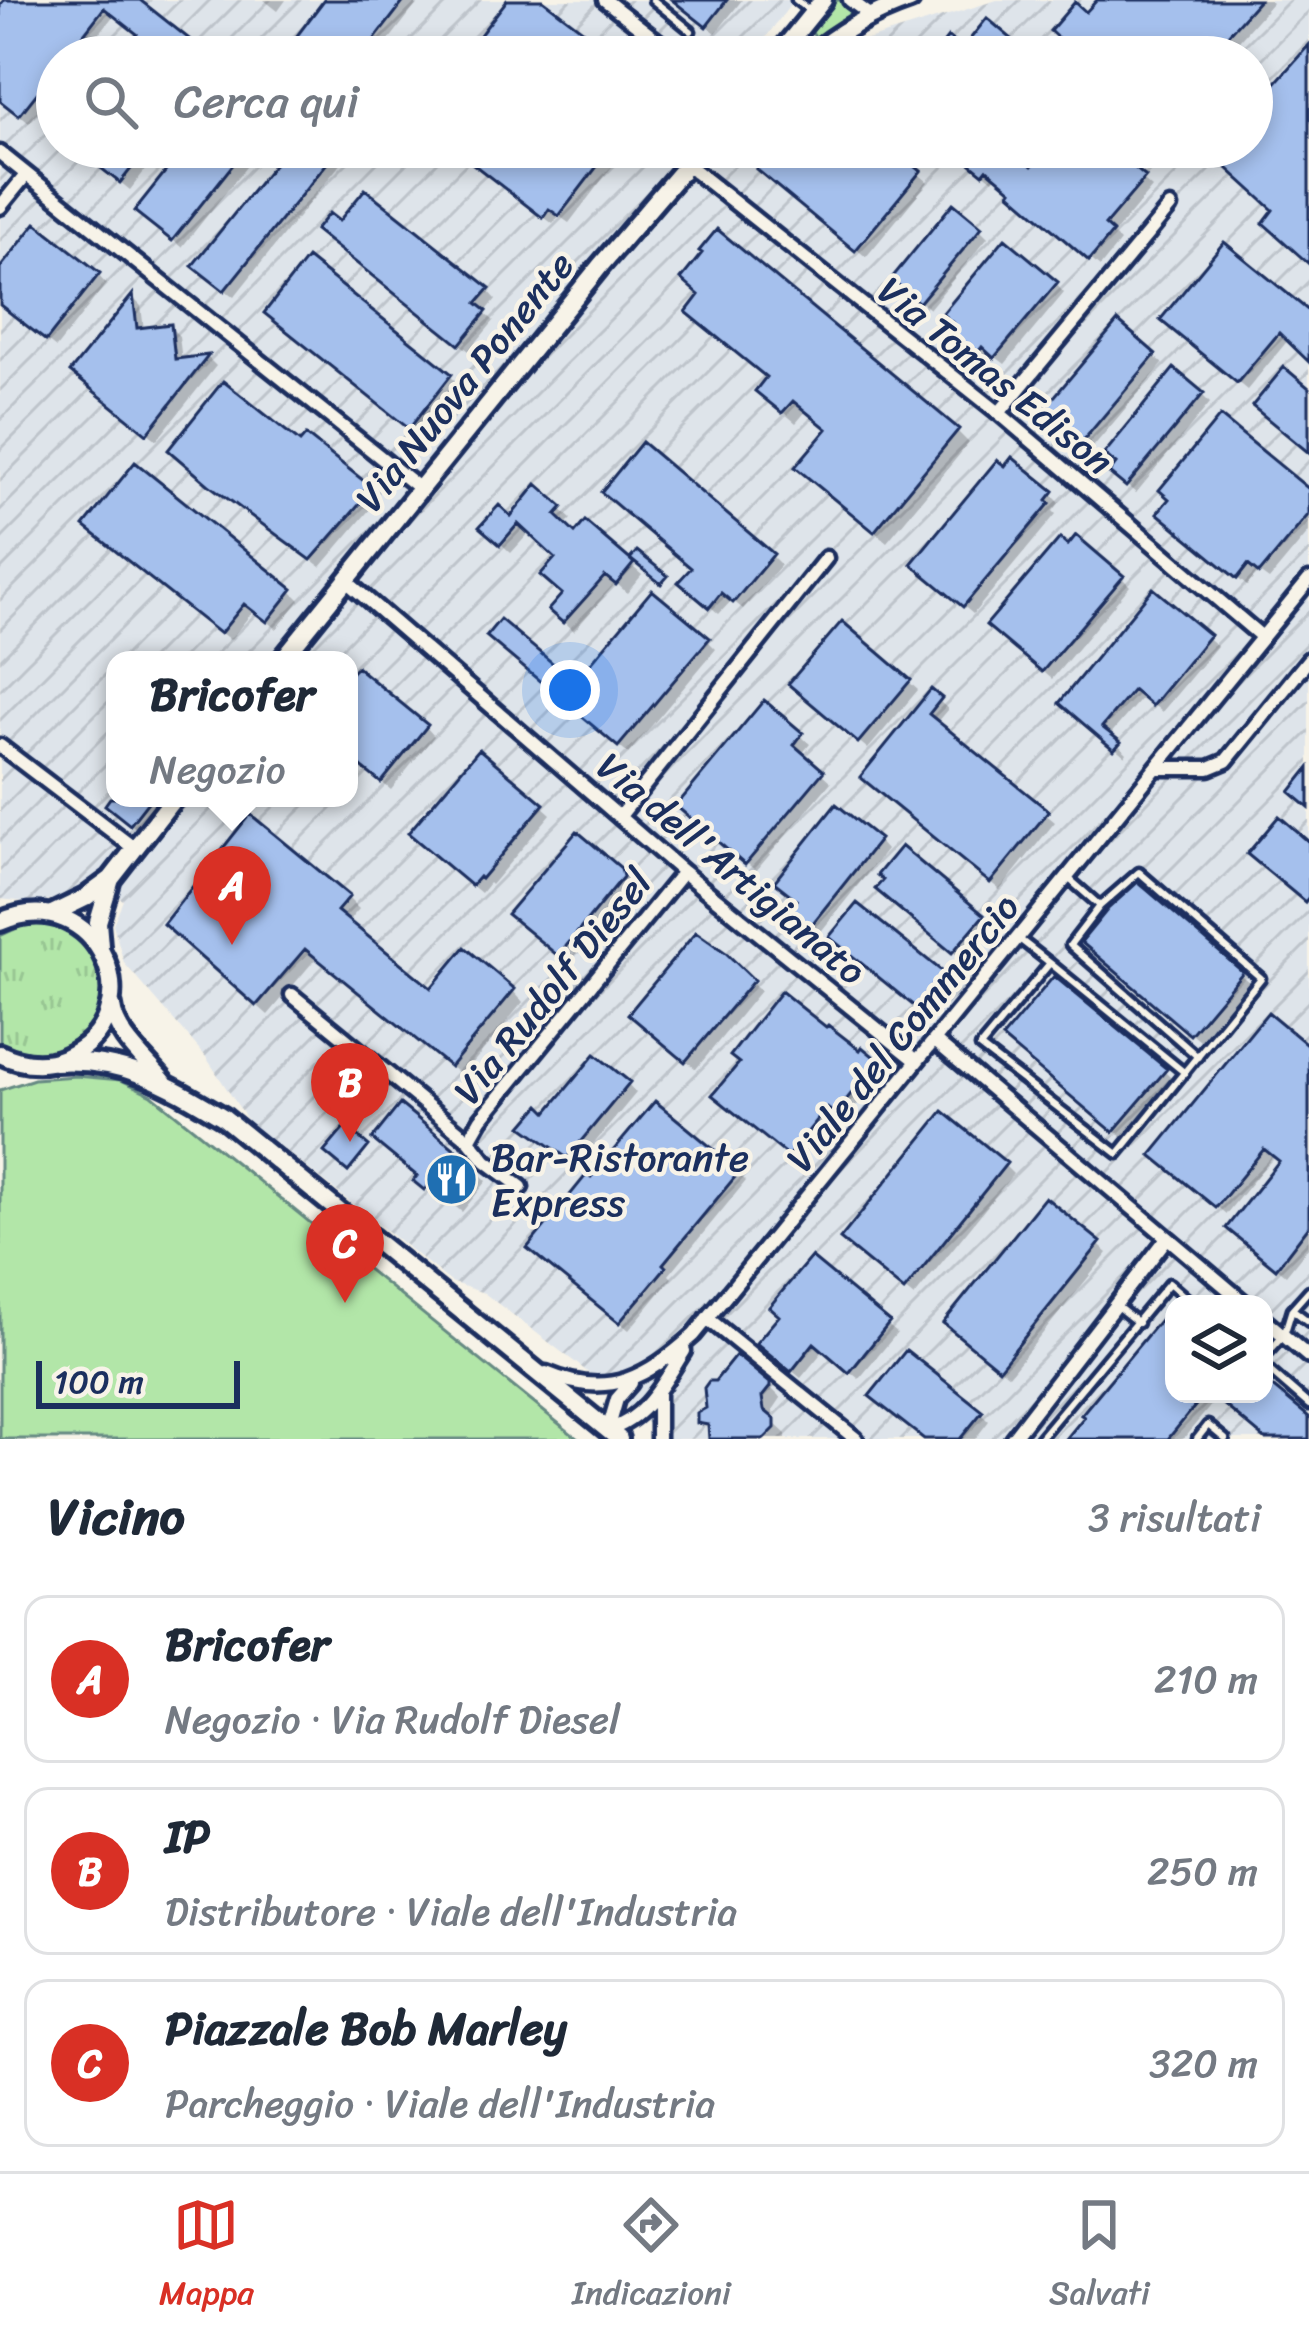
<!DOCTYPE html>
<html lang="it">
<meta charset="utf-8">
<style>
:root{--surface:#fff;--page:#f6f6f7;--text:#1f2937;--muted:#747a83;--line:#e0e1e3;--accent:#d93025}
body{margin:0;font-family:Sriracha,sans-serif;background:var(--page);color:var(--text)}
.controls{position:absolute;right:36px;bottom:36px;display:grid;overflow:hidden;border-radius:24px;box-shadow:0 6px 18px #0003}
.controls button{width:108px;height:108px;display:grid;place-items:center;padding:0;border:0;border-bottom:3px solid var(--line);background:var(--surface);color:var(--text);font:60px sans-serif}
.scale{position:absolute;left:36px;bottom:30px;width:204px;box-sizing:border-box;padding-left:12px;border:6px solid #1b2f5e;border-top:0;font-size:33px;line-height:42px;white-space:nowrap;color:#1b2f5e;-webkit-text-stroke:9px #f7f3e8;paint-order:stroke}
.you{position:absolute;left:570px;top:690px;width:42px;height:42px;margin:-30px;border:9px solid #fff;border-radius:50%;background:#1a73e8;box-shadow:0 0 0 18px #1a73e833}
.badge{display:grid;place-items:center;width:78px;height:78px;border-radius:50%;background:var(--accent);color:#fff;font-size:39px;font-weight:700}
.pin{position:absolute;translate:-50% -99px;filter:drop-shadow(0 3px 6px #0008)}
.pin::after{content:'';position:absolute;top:63px;width:42px;height:36px;background:inherit;clip-path:polygon(0 0,100% 0,50% 100%)}
.popup{position:absolute;left:106px;top:651px;width:252px;height:156px;box-sizing:border-box;display:grid;place-content:center;border-radius:24px;background:var(--surface);filter:drop-shadow(0 3px 9px #0005);font-size:39px;white-space:nowrap;color:var(--muted)}
.popup b{font-size:45px;color:var(--text)}
.popup::after{content:'';position:absolute;left:50%;top:100%;margin-left:-24px;border:24px solid transparent;border-top-color:var(--surface)}
.list{margin:0;padding:0;list-style:none}
h2{display:flex;justify-content:space-between;align-items:center;height:156px;margin:0;padding:0 48px;font-size:51px}
h2 small{font-size:39px;font-weight:400;color:var(--muted)}
.list li{display:grid;grid-template-columns:78px 1fr auto;gap:36px;align-items:center;box-sizing:border-box;height:168px;margin:0 24px 24px;padding:0 24px;border:3px solid var(--line);border-radius:24px}
.list b{display:block;font-size:45px;white-space:nowrap}
.list p{margin:0;font-size:39px;white-space:nowrap;color:var(--muted)}
.list em{font-size:39px;font-style:normal;color:var(--muted)}
.icon{flex:none;width:66px;height:66px;fill:none;stroke:currentColor;stroke-width:2;stroke-linecap:round;stroke-linejoin:round}
.map{position:relative;flex:none;width:1309px;height:1439px;overflow:hidden}
.search{position:absolute;background:var(--surface);box-shadow:0 6px 18px #0003;left:36px;right:36px;top:36px;height:132px;display:flex;align-items:center;gap:30px;box-sizing:border-box;padding:0 42px;border-radius:66px;color:var(--muted);font-size:45px}
.sheet{height:732px;background:var(--surface)}
nav{display:flex;justify-content:space-around;align-items:center;box-sizing:border-box;height:168px;border-top:3px solid var(--line);background:var(--surface);font-size:33px;color:var(--muted)}
nav a{display:grid;justify-items:center;gap:6px}
nav .on{color:var(--accent)}
.map>svg:first-child{display:block}
.industrial{fill:url(#industrial-furrows);fill-rule:evenodd}
.grass{fill:url(#grass-tufts);stroke:#668a83;stroke-width:3}
.pitch{fill:#b2e6a8;stroke:#668a83;stroke-width:3}
.shadow{fill:#0003}
.building{fill:#a5c0ed;stroke:#1b2f5e;stroke-width:3}
.lines{fill:none;stroke-linecap:round;stroke-linejoin:round}
.lane-casing{stroke:#1b2f5e;stroke-width:15}
.street-casing{stroke:#1b2f5e;stroke-width:21}
.secondary-casing{stroke:#1b2f5e;stroke-width:26}
.lane{stroke:#f7f3e8;stroke-width:6}
.street{stroke:#f7f3e8;stroke-width:12}
.secondary{stroke:#f7f3e8;stroke-width:16}
.labels{text-anchor:middle;stroke-width:9;stroke-linejoin:round;paint-order:stroke}
.street-label{font-size:39px;fill:#1b2f5e;stroke:#f7f3e8}
.poi-label{font-size:39px;fill:#1b2f5e;stroke:#f7f3e8;text-anchor:start}
</style>
<div class="map">
<svg width="1309" height="1439" viewBox="0 0 1309 1439">
<defs>
<pattern id="industrial-furrows" width="10" height="10" patternUnits="userSpaceOnUse" patternTransform="scale(3)"><rect width="10" height="10" fill="#dee4ea"/><path d="M-1 1l2-2M0 10L10 0M9 11l2-2" fill="none" stroke="#bec4cb"/></pattern>
<pattern id="grass-tufts" width="24" height="20" patternUnits="userSpaceOnUse" patternTransform="scale(3)"><rect width="24" height="20" fill="#b2e6a8"/><path d="M3 7l-1-3M5 7V3M7 7l1-3M15 17l-1-3M17 17v-4M19 17l1-3" fill="none" stroke="#98c693"/></pattern>
</defs>
<rect width="100%" height="100%" fill="#f7f3e8"/>
<filter id="ink" filterUnits="userSpaceOnUse"><feTurbulence type="fractalNoise" baseFrequency=".00833" numOctaves="2"/><feDisplacementMap in="SourceGraphic" scale="24" xChannelSelector="R" yChannelSelector="G"/><feConvolveMatrix kernelMatrix="1 2 1 2 8 2 1 2 1" color-interpolation-filters="sRGB"/></filter>
<g filter="url(#ink)">
<path class="industrial" d="M0,0H794L751,57H57V147H1252V57H840L858,43L997,0H1309V1439H666L580,1366L484,1293L451,1282L248,1121L206,1057L124,963L113,924L123,900L93,876L66,896L36,903L0,899ZM115,660H349V798H115ZM1174,1304H1264V1394H1174Z"/>
<path class="grass" d="M837,0H842L849,10L857,13L818,40L811,32Z
M46,924C149,957 93,1089 0,1043V936L24,925Z"/>
<path class="pitch" d="M76,1076L121,1080L152,1095L578,1439H0V1090L34,1079Z"/>
<path class="shadow" d="M8,0H142L150,8L148,11L207,57H123L140,35L114,15L81,57H57V87L29,123L0,99V10Z
M264,0H286L278,11Z
M328,0H420L376,57H324Z
M674,0H742L716,33Z
M1101,0H1269L1272,3L1224,57H1082L1086,16Z
M77,147H163L130,190Z
M188,147H262L182,247L147,219Z
M292,147H325L342,162L234,297L205,274Z
M452,147H627L569,223L559,216L553,224Z
M778,147H887L928,182L866,257L769,177Z
M953,147H1020L1014,155L1033,171L1053,147H1105L1152,188L1113,235L1120,242L1100,267L1022,202L1016,191L997,175L993,180Z
M980,229L988,237L929,309L903,288Z
M327,239L488,290L496,299L485,313L494,321L469,351Z
M0,273L98,275L106,284L56,348L0,304Z
M1056,284L1064,293L1005,364L992,354L985,363L960,342L958,326Z
M703,296L957,431L969,443L887,542L811,479L830,430L807,410L796,423L771,402L769,378Z
M133,298L141,306L144,330L170,327L179,336L182,361L208,358L216,366L157,440L83,381Z
M1309,315V357L1289,339L1247,390L1173,329Z
M276,321L450,376L459,384L419,435Z
M1154,356L1163,364L1087,454L1051,424Z
M1202,395L1210,403L1136,493L1121,481Z
M300,446L367,487L375,495L368,505L371,508L321,567L204,480Z
M538,488L571,519L564,526L576,537L586,526L642,575L627,593L616,583L574,631L552,610L565,595L558,558L530,532L511,553L483,527L511,520Z
M1309,493V532L1269,580L1258,572L1247,586L1170,521Z
M1052,494L1060,502L1053,511L1056,514L973,614L924,573Z
M97,534L291,591L300,600L277,629L254,610L230,640Z
M772,556L781,565L743,609L732,600L719,614L691,590Z
M1122,578L1130,586L1052,679L999,634Z
M1153,592L1217,646L1162,712L1143,696L1109,736L1127,753L1125,756L1071,711Z
M707,640L716,649L628,754L498,644L575,686Z
M349,680L426,727L434,736L391,790L349,755Z
M909,682L918,690L868,749L801,693Z
M931,694L948,709L936,723L1055,822L1000,890L872,785Z
M765,705L810,744L801,755L831,782L756,871L688,814Z
M115,797L161,798L164,801L140,832L109,805Z
M542,806L551,814L491,885L489,883L481,893L420,842Z
M251,818L348,898L359,909L347,923L431,993L513,991L523,1002L462,1076L317,957L268,1015L178,935Z
M878,841L886,850L815,939L797,924Z
M619,870L629,880L631,886L569,962L511,913Z
M887,880L982,917L990,925L962,959L888,898Z
M1138,886L1250,983L1200,1041L1094,951Z
M841,946L941,974L950,983L925,1013Z
M724,956L760,991L696,1069L640,1022Z
M827,1031L876,1062L885,1071L845,1120L837,1114L798,1162L725,1103Z
M1015,1046L1165,1072L1173,1080L1124,1138Z
M1309,1050V1246L1286,1275L1238,1237L1282,1162L1274,1155L1226,1214L1164,1164Z
M628,1084L636,1093L577,1164L535,1134Z
M1005,1166L1013,1174L914,1297L852,1247Z
M477,1171L487,1181L462,1212L440,1194L436,1199L417,1181Z
M738,1173L746,1181L669,1275L672,1278L629,1330L539,1256Z
M1046,1201L1108,1253L1009,1375L955,1332Z
M811,1261L897,1333L859,1379L824,1350L801,1378L769,1352L783,1316Z
M1174,1309V1394H1264V1383L1309,1421V1439L1218,1397L1183,1439H1069Z
M768,1385L781,1398L773,1410L774,1423L786,1434V1439H712L711,1432L700,1421Z
M981,1413L989,1421L975,1439H926Z"/>
<path class="building" d="M4,0H140L212,57H119L137,34L104,8L66,57H57V68L19,116L0,101V5Z
M324,0H405L361,57H323L296,37Z
M507,0H543L618,57H463Z
M672,0H727L706,27Z
M1097,0H1259L1208,57H1078L1050,31L1075,2L1086,12Z
M987,18L1033,57H932L948,37L962,49Z
M1309,45V264L1263,223L1273,210L1204,147H1252V109Z
M74,147H148L120,183Z
M185,147H247L172,241L134,211Z
M288,147H330L336,152L224,291L192,266Z
M451,147H612L559,216L549,209L543,218Z
M774,147H892L921,171L855,251L756,169Z
M950,147H1009L1032,166L1049,147H1110L1146,177L1105,225L1113,232L1089,261L1010,193L1012,190L987,169L983,174Z
M365,189L490,288L477,303L487,311L459,345L315,230L329,213L339,221Z
M953,203L982,227L919,303L891,279Z
M36,223L100,273L46,341L0,305V268Z
M717,229L959,429L874,532L795,467L827,429L793,401L782,413L755,391L766,377L686,312L699,295L681,279L702,253L699,251Z
M1005,238L1058,282L994,358L982,347L975,356L947,334L955,325L942,314Z
M1224,242L1309,311V362L1279,333L1237,383L1160,320Z
M307,258L452,374L409,429L264,313Z
M133,294L137,328L171,324L175,359L209,355L147,434L70,372Z
M1118,321L1156,354L1077,448L1038,416Z
M1284,367L1309,388V453L1252,406Z
M1174,368L1204,393L1126,487L1109,473L1116,464L1104,454Z
M223,381L300,442L306,435L369,485L361,494L365,498L311,560L209,485L168,450Z
M1220,416L1309,489V514L1259,574L1248,565L1237,579L1157,513L1169,499L1159,490Z
M642,442L774,554L733,603L721,593L709,608L678,582L691,568L601,492Z
M1012,457L1054,491L1047,500L1050,503L963,607L911,564L997,460L1005,466Z
M135,462L293,589L267,622L244,604L220,634L84,526Z
M537,484L563,507L556,515L575,533L585,521L634,563L616,585L605,576L563,623L548,610L562,594L540,575L555,558L518,524L500,545L479,527L499,505L511,516Z
M1076,535L1124,576L1042,672L986,625L1060,538L1068,545Z
M637,551L668,576L661,584L630,559Z
M1153,588L1210,635L1152,706L1133,690L1102,727L1121,742L1114,750L1059,703Z
M652,590L710,638L618,747L486,636L500,619L575,682Z
M842,621L911,680L858,743L788,684Z
M357,667L428,725L381,783L349,757V675Z
M931,689L942,698L929,714L1049,811L990,883L860,777Z
M764,700L803,733L794,745L824,771L745,865L676,806Z
M479,749L544,804L481,879L479,877L471,886L408,833Z
M1309,768V808L1290,792Z
M110,798H151L130,825L105,805Z
M836,804L880,839L805,933L784,916L797,900L774,882Z
M250,814L350,896L337,911L431,988L465,947L515,989L450,1067L305,949L256,1006L163,924Z
M1279,816L1309,842V897L1305,902L1247,854Z
M577,831L621,868L623,877L558,956L507,914Z
M901,846L984,915L952,953L875,889L883,880L877,875Z
M1138,882L1243,972L1190,1035L1081,942L1108,909Z
M857,903L943,972L915,1007L829,937Z
M696,932L726,953L754,980L685,1062L628,1014Z
M1054,976L1167,1069L1113,1132L1002,1038Z
M781,991L826,1027L828,1025L860,1050L862,1047L878,1060L835,1114L827,1108L788,1156L712,1095L739,1063L730,1056Z
M1268,1012L1309,1046V1226L1276,1269L1226,1228L1279,1161L1264,1149L1216,1208L1151,1155Z
M595,1054L630,1082L567,1158L522,1126L540,1105L547,1112Z
M655,1101L740,1171L663,1264L666,1267L619,1323L527,1248L587,1174L591,1177Z
M400,1104L479,1169L450,1204L428,1186L424,1190L413,1181L417,1176L372,1139Z
M943,1111L1007,1163L904,1291L840,1239Z
M346,1126L369,1146L348,1172L324,1152Z
M1045,1197L1101,1242L999,1369L943,1323Z
M811,1257L890,1322L849,1373L814,1343L791,1372L756,1343L779,1316L769,1307Z
M1174,1303V1394H1205L1168,1439H1066L1084,1417L1081,1415Z
M906,1350L983,1411L960,1439H924L869,1396Z
M736,1355L770,1383V1387L762,1397L764,1410L775,1419V1428L764,1439H709L708,1425L697,1423V1413L706,1408L704,1388L709,1381H715Z
M1264,1380L1309,1417V1439H1265L1211,1394H1264Z"/>
<g class="lines">
<defs>
<path id="lane" d="M653,0L691,31
M796,0L810,11
M1100,906L1070,945L1198,1057
M1018,938L1050,963L980,1047L1118,1154L1261,978L1139,872L1100,906L1067,877
M1050,963L1185,1073
M1118,1307L1138,1323
M1292,1309L1309,1322
M1264,1357L1284,1335L1292,1309L1309,1290
M1264,1366L1309,1405
M1039,1439L1169,1283L1193,1304
M1197,1439L1208,1425L1225,1439"/>
<path id="street" d="M605,0L678,57
M850,0L870,15
M0,153L419,488
M686,164L999,413L1262,637
M0,207L26,175
M999,413L1170,207
M345,580L683,872L917,1061
M0,746L135,849
M1157,768H1209L1226,761L1309,659
M620,816L826,558
M292,995L469,1140L486,1161L521,1187
M935,1041L1246,1304
M469,1140L481,1119L683,872
M707,1318L856,1439
M1264,1319L1309,1357
M546,1373C609,1400 647,1377 694,1335L1309,580
M608,1430C646,1419 664,1382 684,1351
M608,1430L617,1399L631,1383
M658,1439V1392
M1012,1439L1167,1238"/>
<path id="secondary" d="M777,57L823,0
M809,57C840,31 872,13 910,0
M282,660L600,266L702,147
M52,914L85,898L111,879L174,798
M0,922C99,878 158,1018 64,1058C42,1067 21,1064 0,1054
M100,946L98,922L111,879
M112,1006C115,1035 146,1060 164,1082
M55,1062C124,1058 166,1083 223,1117L619,1439"/>
</defs>
<use href="#lane" class="lane-casing"/>
<use href="#street" class="street-casing"/>
<use href="#secondary" class="secondary-casing"/>
<use href="#lane" class="lane"/>
<use href="#street" class="street"/>
<use href="#secondary" class="secondary"/>
</g>
</g>
<defs>
<symbol id="restaurant-disc" viewBox="-11 -11 22 22"><circle r="9.5" fill="#1f6fb2" stroke="#f7f3e8"/><path d="M-5-6h1v4h1v-4h1v4h1v-4h1v5L-1.5 .5V6h-2V.5L-5-1ZM5-6V6H3V1.5H1.5Q1.5-4 5-6Z" fill="#fff"/></symbol>
</defs>
<g fill-rule="evenodd">
<use href="#restaurant-disc" x="422" y="1150" width="59" height="59"/>
</g>
<g class="labels">
<g class="street-label">
<text transform="translate(996 375) rotate(39)" y="14">Via Tomas Edison</text>
<text transform="translate(464 381) rotate(-51)" y="14">Via Nuova Ponente</text>
<text transform="translate(732 868) rotate(40)" y="14">Via dell'Artigianato</text>
<text transform="translate(552 986) rotate(-51)" y="14">Via Rudolf Diesel</text>
<text transform="translate(902 1032) rotate(-51)" y="14">Viale del Commercio</text>
</g>
<g class="poi-label">
<text x="491" y="1171">Bar-Ristorante<tspan x="491" dy="45">Express</tspan></text>
</g>
</g>
</svg>
<div class="controls">
<button><svg class="icon" aria-label="layers" viewBox="0 0 24 24"><path d="M12 4l9 5-9 5-9-5zM3 14l9 5 9-5"/></svg></button>
</div>
<div class="scale">100 m</div>
<div class="you"></div>
<div class="pin badge" style="left:232px;top:945px">A</div>
<div class="popup"><b>Bricofer</b>Negozio</div>
<div class="pin badge" style="left:350px;top:1142px">B</div>
<div class="pin badge" style="left:345px;top:1303px">C</div>
<div class="search"><svg class="icon" aria-label="search" viewBox="0 0 24 24"><circle cx="10" cy="10" r="6"/><path d="M15 15l6 6"/></svg>Cerca qui</div>
</div>
<section class="sheet">
<h2>Vicino<small>3 risultati</small></h2>
<ul class="list">
<li><span class="badge">A</span><div><b>Bricofer</b><p>Negozio · Via Rudolf Diesel</p></div><em>210 m</em></li>
<li><span class="badge">B</span><div><b>IP</b><p>Distributore · Viale dell'Industria</p></div><em>250 m</em></li>
<li><span class="badge">C</span><div><b>Piazzale Bob Marley</b><p>Parcheggio · Viale dell'Industria</p></div><em>320 m</em></li>
</ul>
</section>
<nav>
<a class="on"><svg class="icon" aria-label="map" viewBox="0 0 24 24"><path d="M3 6l6-2 6 2 6-2v14l-6 2-6-2-6 2zM9 4v14M15 6v14"/></svg>Mappa</a>
<a><svg class="icon" aria-label="directions" viewBox="0 0 24 24"><path d="M12 3l9 9-9 9-9-9zM9 14v-3h6M13 9l2 2-2 2"/></svg>Indicazioni</a>
<a><svg class="icon" aria-label="saved" viewBox="0 0 24 24"><path d="M7 4h10v16l-5-4-5 4z"/></svg>Salvati</a>
</nav>
